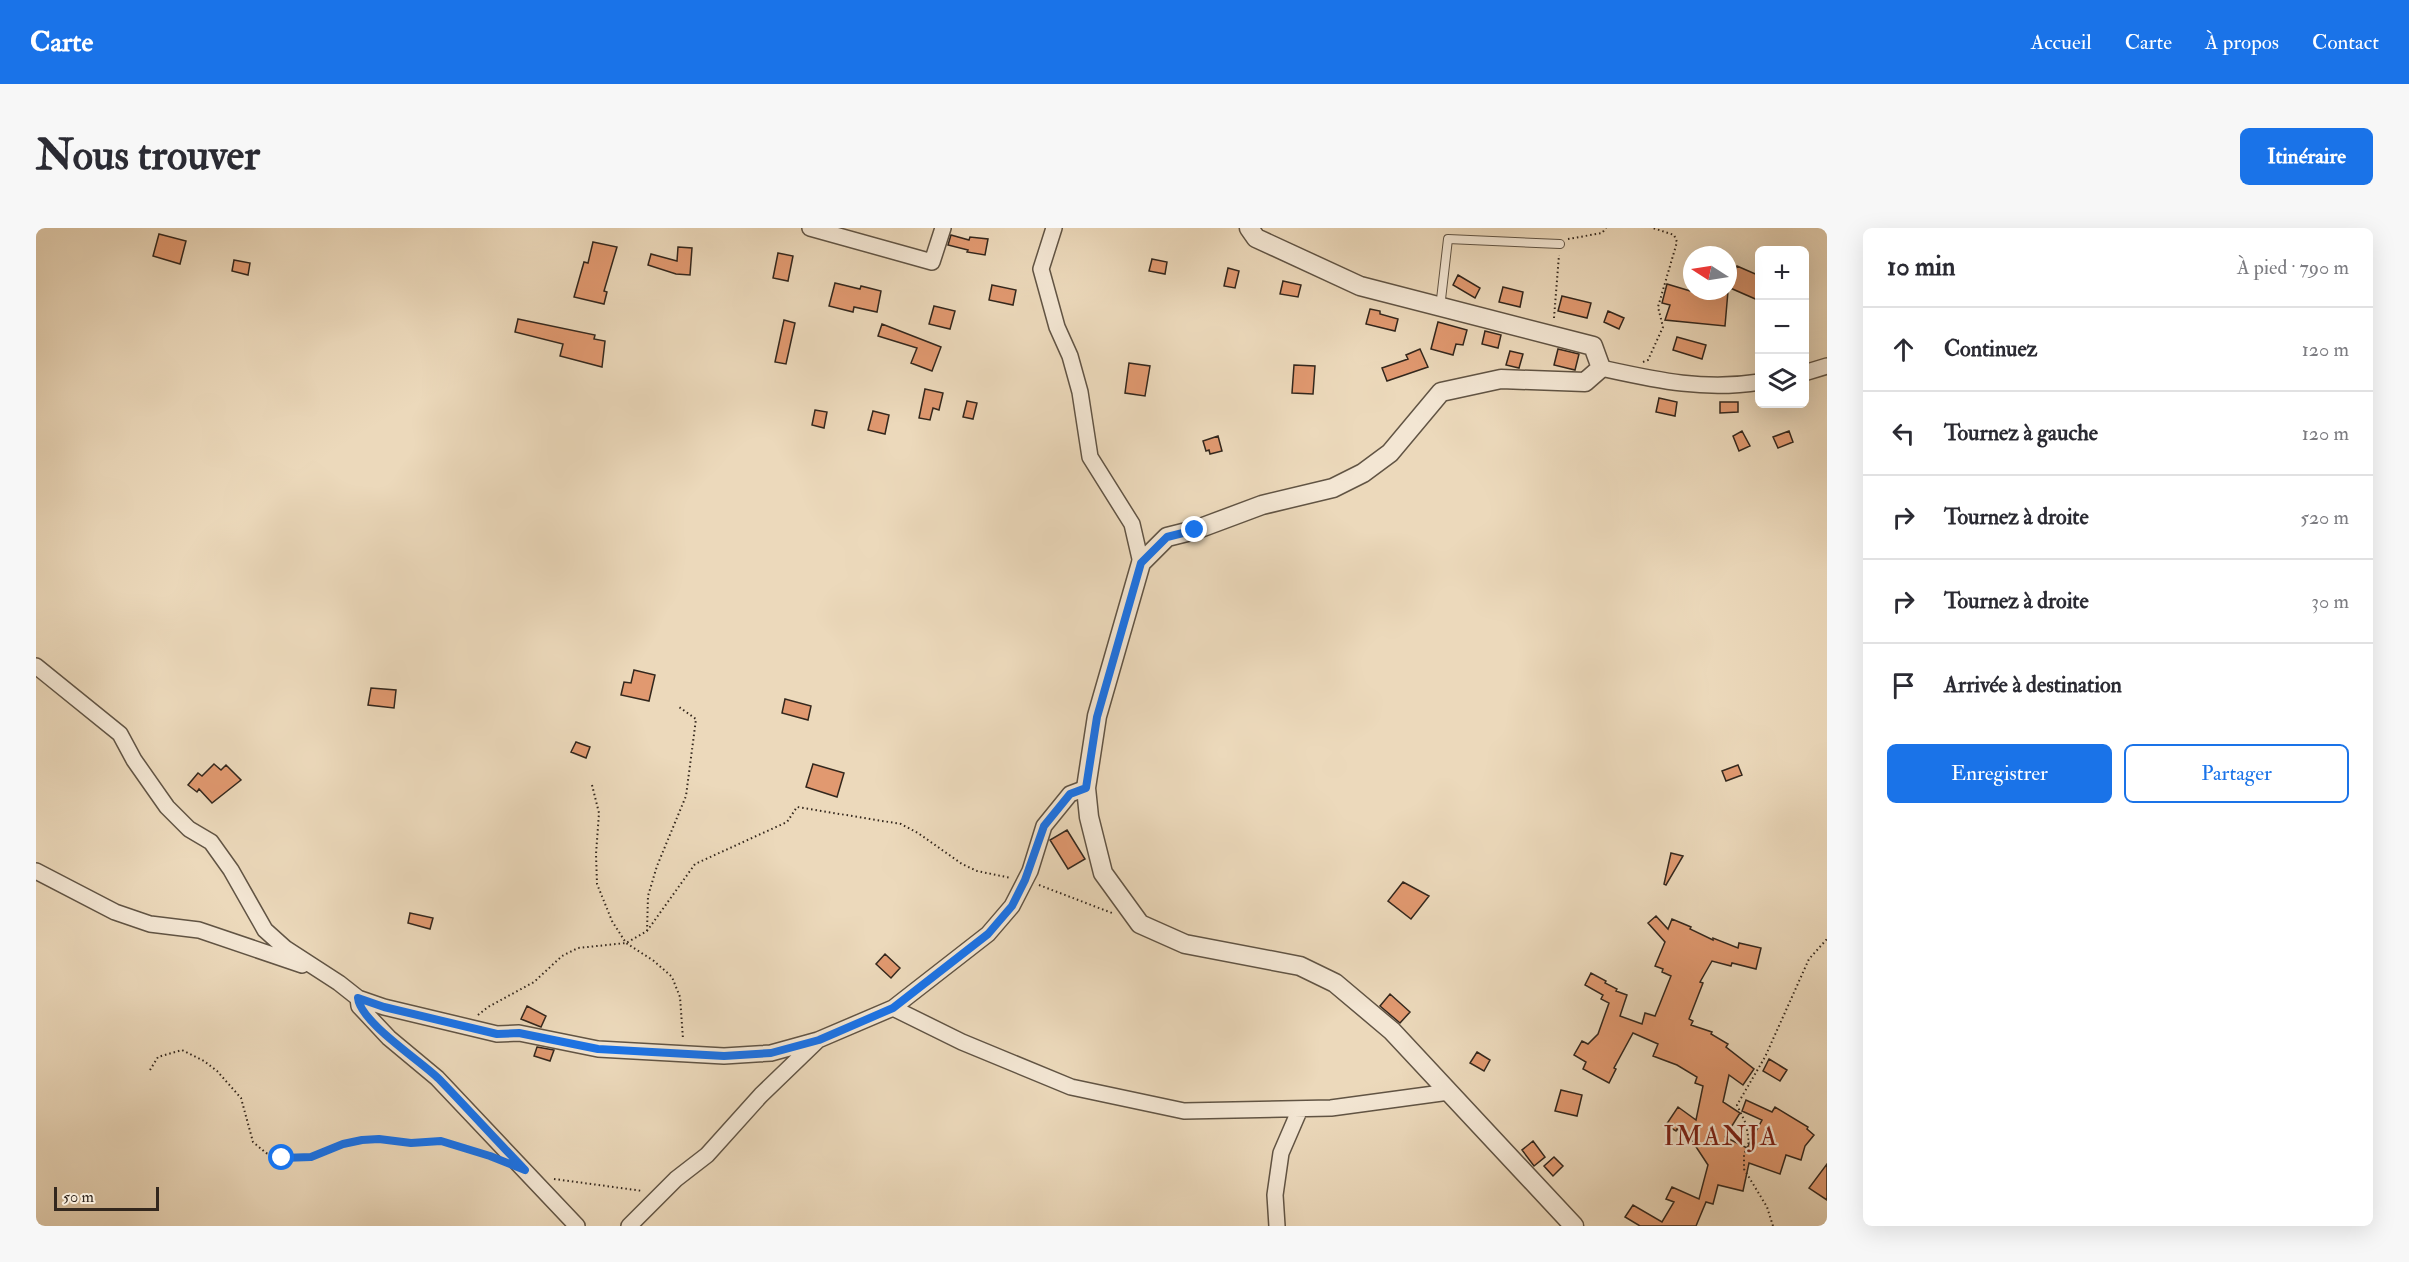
<!DOCTYPE html>
<html lang="fr">
<meta charset="utf-8">
<style>
:root{--surface:#fff;--page:#f7f7f7;--text:#2b2b33;--muted:#7c7c81;--line:#e1e1e2;--accent:#1a73e8}
body{margin:0;font-family:"IM FELL Double Pica",serif;background:var(--page);color:var(--text)}
.controls{position:absolute;right:18px;top:18px;display:grid;overflow:hidden;border-radius:9px;box-shadow:0 6px 24px #0002}
.controls button{width:54px;height:54px;display:grid;place-items:center;padding:0;border:0;border-bottom:2px solid var(--line);background:var(--surface);color:var(--text);font:30px sans-serif}
.compass{position:absolute;left:1647px;top:18px;width:54px;height:54px;border-radius:50%;background:var(--surface);box-shadow:0 6px 24px #0002;rotate:282deg}
.scale{position:absolute;left:18px;bottom:15px;width:105px;box-sizing:border-box;padding-left:6px;border:3px solid #33271d;border-top:0;font-size:16px;line-height:21px;white-space:nowrap;color:#33271d;-webkit-text-stroke:4px #f3e6d3;paint-order:stroke}
.stop{position:absolute;width:18px;height:18px;margin:-14px;border:4px solid #1a73e8;border-radius:50%;background:#fff}
.stop.end{background:#1a73e8;border-color:#fff;box-shadow:0 2px 6px #0008}
.list{margin:0;padding:0;list-style:none}
h2{display:flex;justify-content:space-between;align-items:center;height:78px;margin:0;padding:0 24px;font-size:26px}
h2 small{font-size:20px;font-weight:400;color:var(--muted)}
.list li{display:grid;grid-template-columns:39px 1fr auto;gap:18px;align-items:center;box-sizing:border-box;height:84px;padding:0 24px;border-top:2px solid var(--line)}
.list b{display:block;font-size:22px;white-space:nowrap}
.list em{font-size:20px;font-style:normal;color:var(--muted)}
.actions{display:flex;gap:12px;padding:18px 24px}
.actions a{flex:1;padding:14px 0;border:2px solid var(--accent);border-radius:9px;text-align:center;font-size:21px;color:var(--accent)}
.actions .main{background:var(--accent);color:#fff}
.icon{flex:none;width:33px;height:33px;fill:none;stroke:currentColor;stroke-width:2;stroke-linecap:round;stroke-linejoin:round}
.map{position:relative;flex:none;width:1791px;height:998px;overflow:hidden;border-radius:9px}
header{display:flex;align-items:center;gap:36px;box-sizing:border-box;height:84px;padding:0 30px;background:var(--accent);color:#fff}
header strong{font-size:28px}
nav{display:flex;gap:33px;margin-inline-start:auto;font-size:21px}
.intro{display:flex;align-items:center;justify-content:space-between;box-sizing:border-box;height:144px;padding:0 36px}
h1{margin:0;font-size:42px}
.button{padding:15px 27px;border-radius:9px;background:var(--accent);color:#fff;font-size:21px;font-weight:700}
main{display:flex;gap:36px;padding:0 36px}
aside{flex:1;background:var(--surface);border-radius:9px;box-shadow:0 6px 24px #0002}
.map>svg:first-child{display:block}
.building{fill:#e19970;stroke:#33271d;stroke-width:1.5}
.lines{fill:none;stroke-linecap:round;stroke-linejoin:round}
.service-casing{stroke:#615444;stroke-width:10}
.minor-casing{stroke:#615444;stroke-width:18}
.tertiary-casing{stroke:#615444;stroke-width:21}
.path{stroke:#33271d;stroke-width:2;stroke-dasharray:1.5 3;stroke-linecap:butt}
.service{stroke:#f3e6d3;stroke-width:8}
.minor{stroke:#f3e6d3;stroke-width:15}
.tertiary{stroke:#f3e6d3;stroke-width:18}
.route{stroke:#1a73e8;stroke-width:8}
.labels{text-anchor:middle;stroke-width:4.5;stroke-linejoin:round;paint-order:stroke}
.neighbourhood-label{font-size:27px;letter-spacing:1.5px;fill:#7a1f14;stroke:#f3e6d3}
</style>
<header>
<strong>Carte</strong>
<nav><a>Accueil</a><a>Carte</a><a>À propos</a><a>Contact</a></nav>
</header>
<div class="intro"><h1>Nous trouver</h1><a class="button">Itinéraire</a></div>
<main>
<div class="map">
<svg width="1791" height="998" viewBox="0 0 1791 998">
<rect width="100%" height="100%" fill="#ecd9bb"/>
<filter id="stains"><feTurbulence type="fractalNoise" baseFrequency=".00333" numOctaves="4"/><feColorMatrix values="0 0 0 0 .2 0 0 0 0 .09 0 0 0 0 .02 0 0 0 .5 -.17"/></filter>
<radialGradient id="worn" r=".72"><stop offset=".6" stop-color="#630" stop-opacity="0"/><stop offset="1" stop-color="#630" stop-opacity=".3"/></radialGradient>
<path class="building" d="M123,6L150,13L144,36L117,28Z
M915,7L933,12L934,9L952,11L949,27L931,24L932,22L912,17Z
M557,14L581,19L568,63L571,64L568,76L538,69L548,34L552,35Z
M642,19L656,20L654,47L640,46L612,37L615,26L641,33Z
M742,25L757,28L752,53L737,50Z
M1116,31L1131,34L1129,46L1113,43Z
M198,32L214,35L212,47L196,43Z
M1701,38L1724,48V73L1692,59Z
M1192,40L1203,43L1199,60L1188,58Z
M1422,47L1444,60L1439,70L1417,57Z
M1247,53L1265,57L1262,69L1244,66Z
M799,55L824,61L825,58L845,63L841,84L818,79L817,84L793,78Z
M1631,56L1671,68L1672,63H1692L1689,98L1629,92L1634,77L1626,75Z
M956,57L980,62L977,77L953,72Z
M1467,59L1487,64L1484,79L1463,74Z
M1526,68L1555,75L1551,90L1522,83Z
M898,78L919,83L914,101L893,96Z
M1334,81L1344,83V86L1362,91L1359,103L1330,96Z
M1572,83L1588,90L1583,101L1568,94Z
M482,91L559,107L558,111L569,113L566,139L524,128L527,116L479,104Z
M748,92L759,95L750,136L739,134Z
M1402,94L1431,102L1427,117L1420,116L1417,127L1395,121Z
M846,96L905,119L896,143L875,135L881,120L842,108Z
M1449,103L1465,107L1462,120L1446,116Z
M1641,109L1670,117L1666,131L1637,122Z
M1384,121L1392,139L1351,153L1346,140L1372,131L1370,127Z
M1522,121L1543,126L1539,142L1518,137Z
M1474,123L1487,126L1483,140L1470,137Z
M1093,135L1114,138L1109,168L1089,165Z
M1258,137L1279,138L1277,166L1256,165Z
M889,161L907,165L903,182L897,180L894,192L883,190Z
M1623,170L1641,174L1639,188L1620,184Z
M931,173L941,175L937,191L927,189Z
M1684,174H1702V184L1684,185Z
M779,182L791,184L788,200L776,197Z
M837,183L853,187L849,206L832,202Z
M1706,203L1714,218L1703,223L1697,208Z
M1753,203L1757,214L1742,220L1737,209Z
M1182,208L1186,223L1174,226L1173,222L1170,223L1167,213Z
M598,442L619,447L613,473L585,467L588,454L595,455Z
M335,460L360,462L358,480L332,477Z
M749,471L775,478L772,492L746,485Z
M540,514L554,519L550,530L535,524Z
M178,536L185,542L190,537L205,552L176,575L163,561L161,564L152,557L162,545L166,548Z
M777,536L808,545L801,569L770,559Z
M1702,537L1706,547L1690,553L1686,543Z
M1031,602L1049,631L1032,641L1014,612Z
M1635,625L1647,628L1630,657L1628,656Z
M1367,654L1393,668L1375,691L1352,673Z
M374,685L397,690L394,701L372,695Z
M1620,688L1632,701L1636,691L1655,699L1654,701L1677,712V710L1702,720L1703,715L1725,720L1720,741L1696,735L1695,738L1676,733L1664,754L1667,755L1653,791L1657,793L1655,797L1676,804L1675,806L1692,816L1690,819L1718,841L1707,857L1693,847L1687,874L1704,885L1689,909L1711,920L1726,892L1706,883L1710,872L1736,884L1739,879L1772,899L1771,901L1778,907L1769,918L1765,932L1750,927L1744,946L1713,935L1707,963L1682,957L1677,976L1670,974L1660,998H1604L1589,989L1597,977L1626,994L1638,974L1630,971L1636,959L1663,971L1672,937L1651,905L1648,907L1641,901L1640,903L1630,897L1642,879L1660,892L1667,858L1659,855L1661,849L1641,837L1617,828L1622,816L1597,805L1578,840L1580,841L1573,855L1547,841L1550,834L1538,827L1546,813L1552,816L1562,806L1573,775L1565,771L1567,767L1549,757L1555,745L1570,753L1569,755L1581,761L1580,763L1591,767L1584,788L1606,796L1609,785L1619,788L1635,748L1626,744L1627,741L1619,738L1629,714L1612,695Z
M849,726L864,740L855,750L840,736Z
M1354,766L1374,784L1364,795L1344,778Z
M491,778L510,788L505,799L485,791Z
M501,819L518,822L514,833L498,828Z
M1441,824L1454,832L1448,843L1434,835Z
M1733,831L1751,842L1744,853L1727,843Z
M1525,862L1546,867L1541,888L1519,883Z
M1497,913L1509,929L1498,938L1486,922Z
M1518,929L1527,938L1517,948L1508,938Z
M1791,936V972L1773,960Z"/>
<g class="lines">
<defs>
<path id="service" d="M1404,80L1412,11L1524,16"/>
<path id="minor" d="M774,0L896,34L907,0
M1018,0L1005,41L1021,99L1034,128L1044,164L1054,229L1096,296L1105,335
M1565,140C1620,152 1667,163 1724,154
M1768,145L1791,138
M0,438L84,506L98,532L131,579L153,601L175,614L195,642L229,702L249,720L303,755L322,770L348,779L461,806L483,805L562,821L688,828L735,825L782,812
M0,643L79,684L114,696L163,702L266,737
M322,770L323,778L353,810L401,850L541,998
M857,780L926,814L1035,859L1148,883L1295,880L1413,864
M593,998L640,951L671,927L725,867L782,812L857,780L952,706L976,678L994,643L1008,598L1034,566L1050,560
M1241,998L1239,967L1245,925L1264,881"/>
<path id="tertiary" d="M1213,0L1220,10L1324,58L1557,118L1565,140L1549,154L1465,151L1405,164L1354,225L1327,245L1297,260L1226,277L1159,302L1131,309L1105,335L1061,488L1050,560L1053,589L1067,645L1104,696L1149,716L1264,738L1299,755L1356,803L1538,998"/>
</defs>
<use href="#service" class="service-casing"/>
<use href="#minor" class="minor-casing"/>
<use href="#tertiary" class="tertiary-casing"/>
<path class="path" d="M1532,11L1566,5L1570,0
M1518,90L1523,27
M1607,134L1612,132L1627,99L1622,79L1641,14L1638,7L1617,0
M556,557L563,585L560,626L561,656L576,693L590,715L618,733L636,749L644,769L647,811
M1003,657L1076,685
M611,703L612,668L621,638L650,568L660,491L643,479
M442,787L452,779L498,754L526,728L542,720L590,715L611,703L659,636L751,594L761,579L865,596L882,605L926,636L941,643L975,650
M114,842L122,829L146,822L168,833L181,843L205,870L217,914L230,925L246,930L275,929L307,916L343,911L375,915L405,913L454,927
M518,951L607,963
M1737,998L1731,979L1708,941V927L1713,914L1710,896L1701,877L1729,829L1773,731L1791,711"/>
<use href="#service" class="service"/>
<use href="#minor" class="minor"/>
<use href="#tertiary" class="tertiary"/>
</g>
<g class="lines">
<path class="route" d="M246,930L275,929L307,916L326,912L343,911L375,915L405,913L454,928L489,942C460,912 432,881 403,851C385,833 324,794 322,770L348,779L461,806L483,805L562,821L688,828L735,825L783,812L857,780L952,706L976,678L989,652L1008,598L1034,566L1050,560L1061,489L1105,335L1131,309L1159,302"/>
</g>
<g class="labels">
<g class="neighbourhood-label">
<text x="1685" y="917">IMANJA</text>
</g>
</g>
<rect width="100%" height="100%" filter="url(#stains)"/>
<rect width="100%" height="100%" fill="url(#worn)"/>
</svg>
<div class="controls">
<button>+</button>
<button>−</button>
<button><svg class="icon" aria-label="layers" viewBox="0 0 24 24"><path d="M12 4l9 5-9 5-9-5zM3 14l9 5 9-5"/></svg></button>
</div>
<svg class="compass" viewBox="-18 -18 36 36"><path d="M0-13l5 13h-10z" fill="#e53935"/><path d="M0 13l5-13h-10z" fill="#7c7c81"/></svg>
<div class="scale">50 m</div>
<div class="stop" style="left:246px;top:930px"></div>
<div class="stop end" style="left:1159px;top:302px"></div>
</div>
<aside>
<h2>10 min<small>À pied · 790 m</small></h2>
<ul class="list">
<li><svg class="icon" aria-label="ahead" viewBox="0 0 24 24"><path d="M12 20V5M6 11l6-6 6 6"/></svg><div><b>Continuez</b></div><em>120 m</em></li>
<li><svg class="icon" aria-label="left" viewBox="0 0 24 24"><path d="M17 20v-9H6M10 6l-5 5 5 5"/></svg><div><b>Tournez à gauche</b></div><em>120 m</em></li>
<li><svg class="icon" aria-label="right" viewBox="0 0 24 24"><path d="M7 20v-9h11M14 6l5 5-5 5"/></svg><div><b>Tournez à droite</b></div><em>520 m</em></li>
<li><svg class="icon" aria-label="right" viewBox="0 0 24 24"><path d="M7 20v-9h11M14 6l5 5-5 5"/></svg><div><b>Tournez à droite</b></div><em>30 m</em></li>
<li><svg class="icon" aria-label="arrive" viewBox="0 0 24 24"><path d="M6 21V4h12l-3 4 3 4H6"/></svg><div><b>Arrivée à destination</b></div></li>
</ul>
<div class="actions"><a class="main">Enregistrer</a><a>Partager</a></div>
</aside>
</main>
